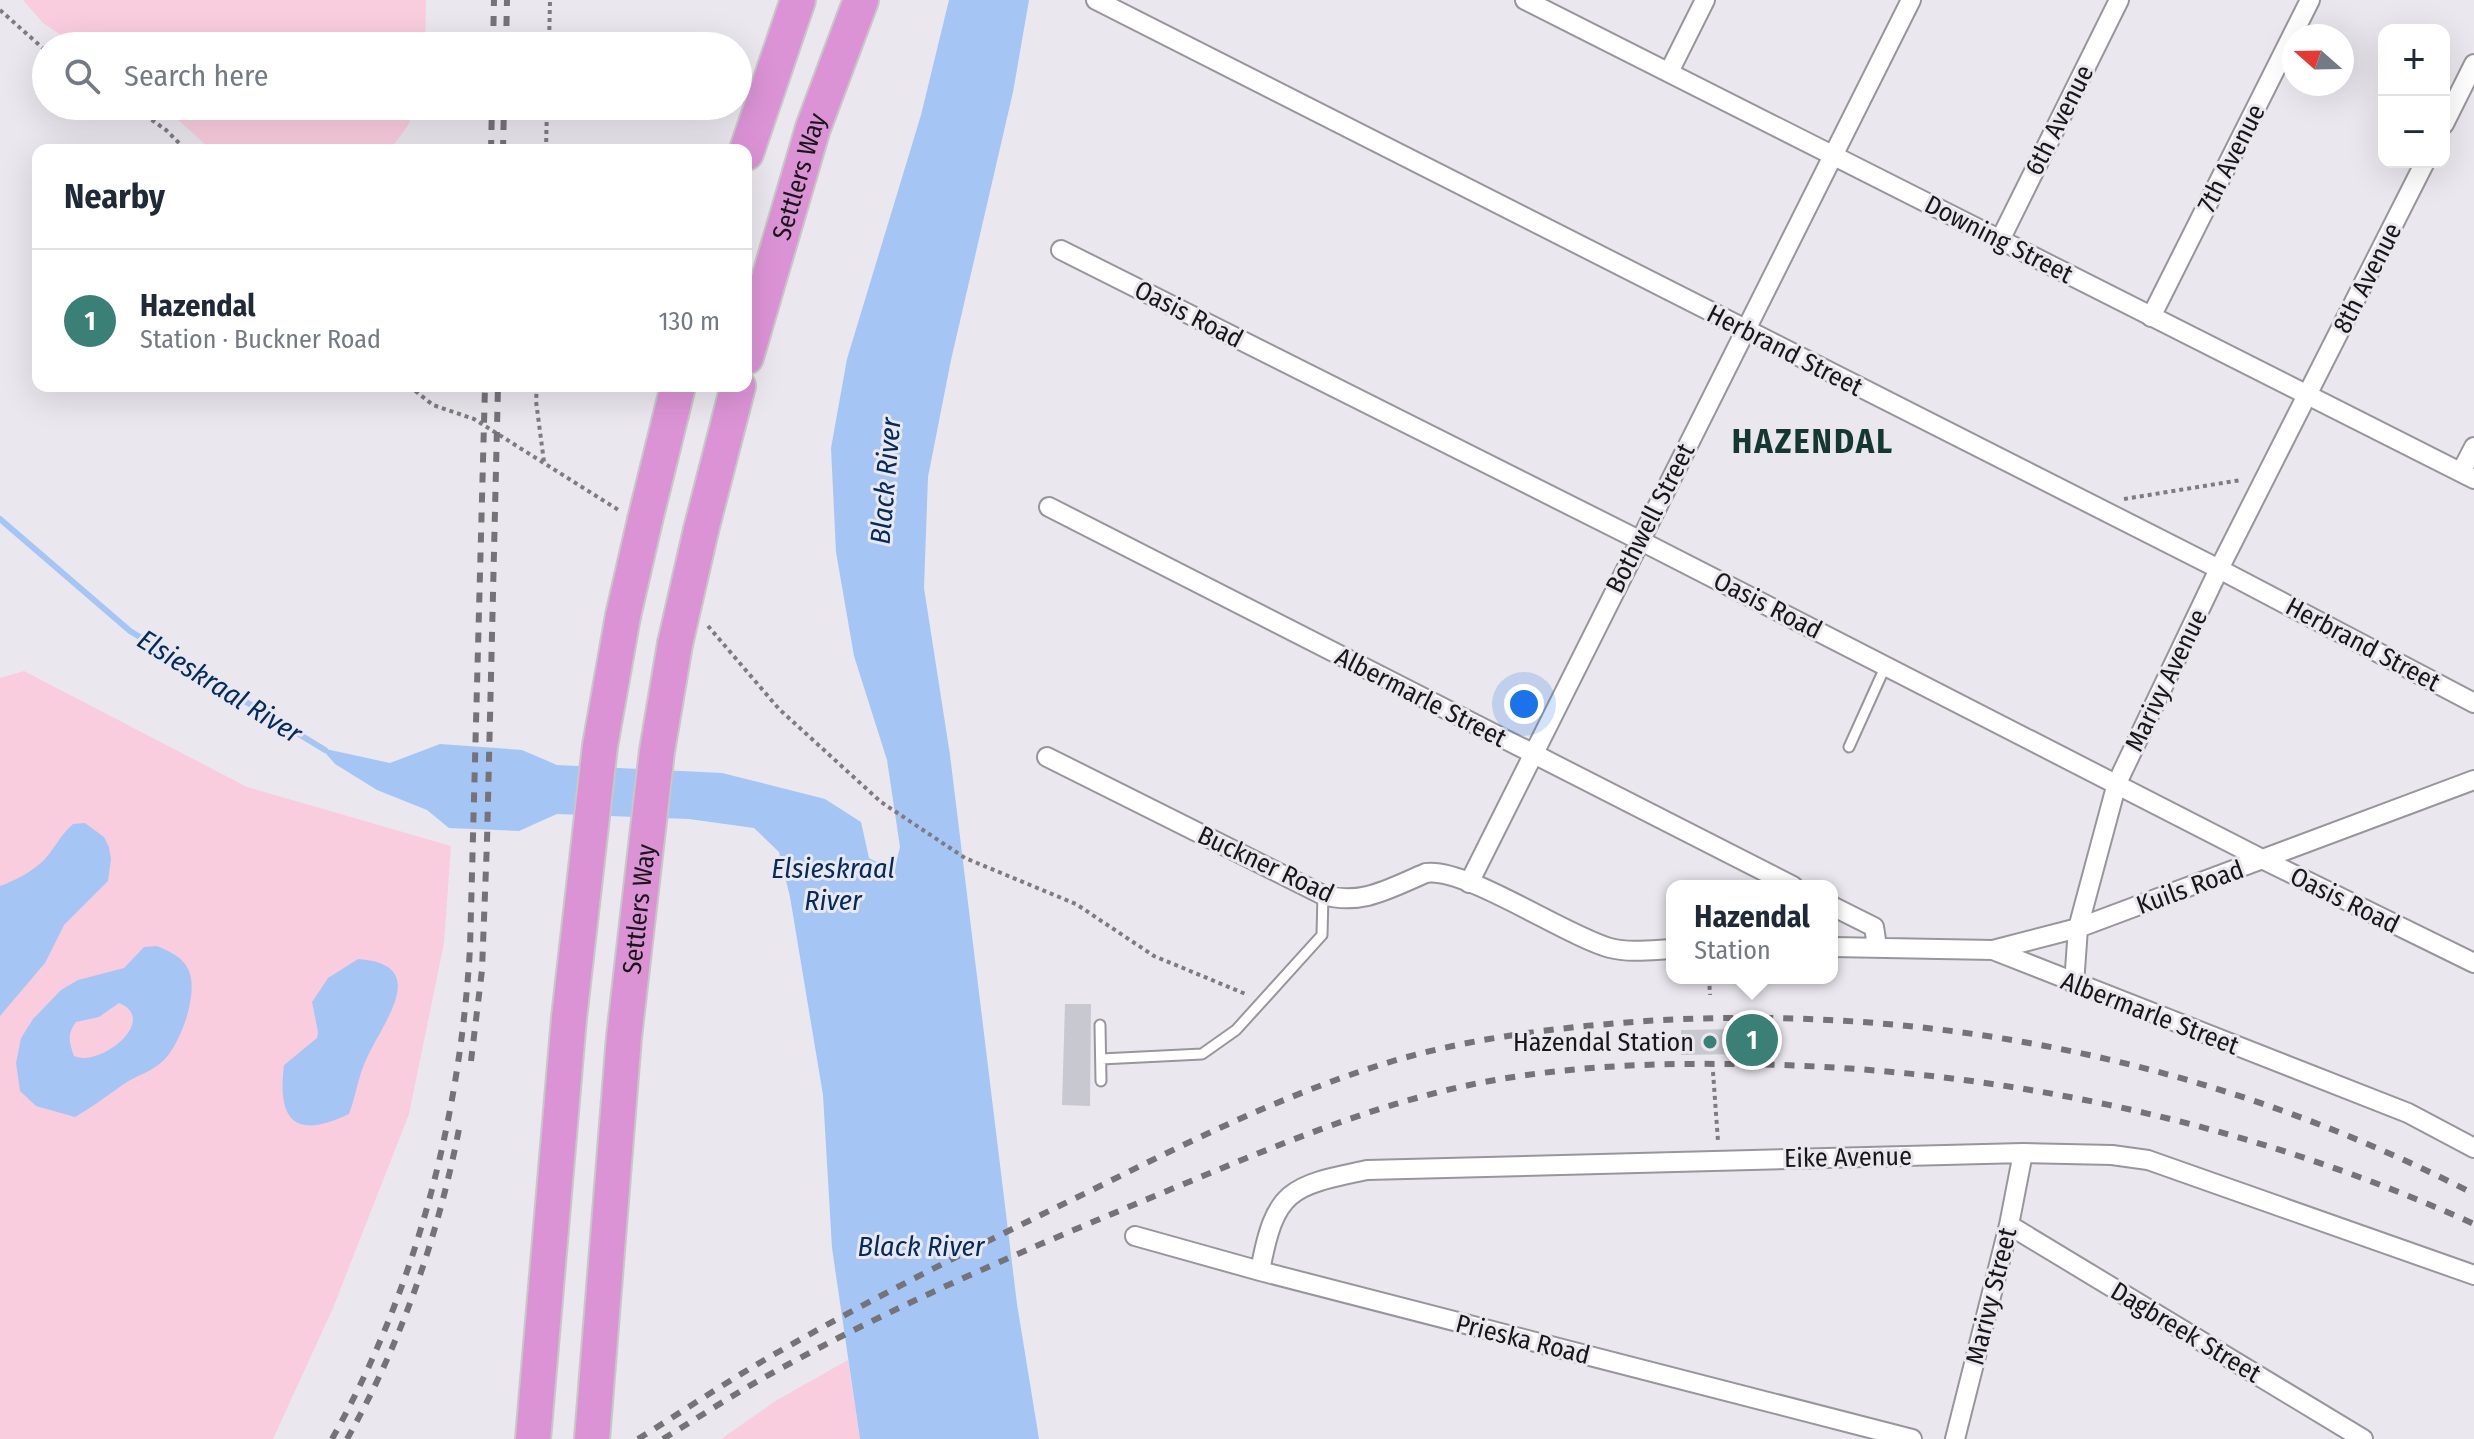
<!DOCTYPE html>
<meta charset="utf-8">
<style>
:root{--surface:#fff;--page:#f6f6f7;--text:#1f2937;--muted:#747a83;--line:#e0e1e3;--accent:#3b8077}
body{margin:0;font-family:"Fira Sans Condensed",sans-serif;background:var(--page);color:var(--text)}
.controls{position:absolute;right:24px;top:24px;display:grid;overflow:hidden;border-radius:16px;box-shadow:0 8px 32px #0002}
.controls button{width:72px;height:72px;display:grid;place-items:center;padding:0;border:0;border-bottom:2px solid var(--line);background:var(--surface);color:var(--text);font:40px sans-serif}
.compass{position:absolute;left:2282px;top:24px;width:72px;height:72px;border-radius:50%;background:var(--surface);box-shadow:0 8px 32px #0002;rotate:290deg}
.you{position:absolute;left:1524px;top:704px;width:28px;height:28px;margin:-20px;border:6px solid #fff;border-radius:50%;background:#1a73e8;box-shadow:0 0 0 12px #1a73e833}
.badge{display:grid;place-items:center;width:52px;height:52px;border-radius:50%;background:var(--accent);color:#fff;font-size:26px;font-weight:700}
.pin{position:absolute;translate:-50% -50%;border:4px solid #fff;box-shadow:0 2px 8px #0006}
.popup{position:absolute;left:1666px;top:880px;width:172px;height:104px;box-sizing:border-box;display:grid;place-content:center;border-radius:16px;background:var(--surface);filter:drop-shadow(0 2px 6px #0005);font-size:26px;white-space:nowrap;color:var(--muted)}
.popup b{font-size:30px;color:var(--text)}
.popup::after{content:'';position:absolute;left:50%;top:100%;margin-left:-16px;border:16px solid transparent;border-top-color:var(--surface)}
.list{margin:0;padding:0;list-style:none}
h2{display:flex;justify-content:space-between;align-items:center;height:104px;margin:0;padding:0 32px;font-size:34px}
h2 small{font-size:26px;font-weight:400;color:var(--muted)}
.list li{display:grid;grid-template-columns:52px 1fr auto;gap:24px;align-items:center;box-sizing:border-box;height:144px;padding:0 32px;border-top:2px solid var(--line)}
.list b{display:block;font-size:30px;white-space:nowrap}
.list p{margin:0;font-size:26px;white-space:nowrap;color:var(--muted)}
.list em{font-size:26px;font-style:normal;color:var(--muted)}
.icon{flex:none;width:44px;height:44px;fill:none;stroke:currentColor;stroke-width:2;stroke-linecap:round;stroke-linejoin:round}
.map{position:relative;flex:none;width:2474px;height:1439px;overflow:hidden}
.search{position:absolute;background:var(--surface);box-shadow:0 8px 32px #0002;left:32px;top:32px;width:720px;height:88px;display:flex;align-items:center;gap:20px;box-sizing:border-box;padding:0 28px;border-radius:44px;color:var(--muted);font-size:30px}
.panel{position:absolute;background:var(--surface);box-shadow:0 8px 32px #0002;left:32px;top:144px;width:720px;height:248px;border-radius:16px}
.map>svg:first-child{display:block}
.green{fill:#facdde}
.water{fill:#a5c6f4;fill-rule:evenodd}
.lines{fill:none;stroke-linecap:round;stroke-linejoin:round}
.stream{stroke:#a5c6f4;stroke-width:6}
.building{fill:#c7c8d0}
.lane-casing{stroke:#98959c;stroke-width:13}
.street-casing{stroke:#98959c;stroke-width:22}
.highway-casing{stroke:#c7c7c8;stroke-width:38}
.path{stroke:#7e7c80;stroke-width:4;stroke-dasharray:4 4;stroke-linecap:butt}
.lane{stroke:#fff;stroke-width:9}
.street{stroke:#fff;stroke-width:18}
.highway{stroke:#dc93d6;stroke-width:34}
.rail{stroke:#757377;stroke-width:6;stroke-dasharray:10 10;stroke-linecap:butt}
.highway-bridge-casing{stroke:#c7c7c8;stroke-width:38;stroke-linecap:butt}
.highway-bridge{stroke:#dc93d6;stroke-width:34}
.poi-dot{fill:#3b8077;stroke:#eae7ee;stroke-width:3}
.labels{text-anchor:middle;stroke-width:6;stroke-linejoin:round;paint-order:stroke}
.street-label{font-size:26px;fill:#171618;stroke:#eae7ee}
.poi-label{font-size:26px;fill:#171618;stroke:#eae7ee;text-anchor:end}
.water-label{font-size:28px;font-style:italic;fill:#012c61;stroke:#eae7ee}
.district-label{font-size:34px;font-weight:bold;letter-spacing:2px;fill:#153732;stroke:#eae7ee}
</style>
<div class="map">
<svg width="2474" height="1439" viewBox="0 0 2474 1439">
<rect width="100%" height="100%" fill="#eae7ee"/>
<path class="green" d="M23,0H426L425,46H77L43,23Z
M163,106H413L409,124L390,150H211Z
M24,671L247,787L451,846L444,943L409,1114L333,1308L273,1439H0V678Z
M848,1360L860,1439H721L777,1400Z"/>
<path class="water" d="M949,0H1029L1013,92L951,360L928,477L924,588L950,755L1017,1304L1039,1439H860L832,1248L823,1095L790,897L779,852L754,828L689,819L557,814L519,831L449,828L427,810L377,790L335,764L321,748L390,763L440,744L522,750L557,765L722,773L825,799L861,822L869,858L894,871L900,847L887,760L854,656L836,552L831,448L847,359L921,115Z
M85,823L104,837L109,847L111,859L108,881L64,925L45,963L0,1016V886C16,880 32,872 45,859C55,848 61,834 73,824Z
M157,946C168,951 180,955 187,967C201,989 181,1043 164,1060C153,1071 140,1074 127,1082C109,1094 93,1107 75,1117L36,1106L20,1091L16,1063L21,1038L33,1019L61,990L78,980L124,968L144,947ZM119,1003C160,1020 100,1068 74,1056C69,1042 67,1034 76,1022L99,1017Z
M358,959C433,964 382,1023 366,1060C358,1077 356,1096 349,1114C295,1140 277,1121 284,1065L317,1038L318,1032L312,1002L328,978Z"/>
<g class="lines">
<path class="stream" d="M0,519L130,631L325,750"/>
</g>
<path class="building" d="M1065,1004H1091L1090,1106L1062,1105Z
M1739,1029V1054L1681,1055V1030Z"/>
<g class="lines">
<defs>
<path id="lane" d="M1849,747L1886,665
M1100,1025L1101,1081
M1101,1059L1202,1054L1236,1030L1322,935L1323,895"/>
<path id="street" d="M1096,0L2219,569L2474,703
M1525,0L2474,479
M1669,72L1705,0
M2444,124L2474,64
M2000,240L2119,0
M1061,250L1639,540L2264,860L2474,963
M2151,317L2310,0
M2461,472L2474,447
M1049,507L1793,886
M1047,757L1323,895C1362,906 1390,888 1426,873C1465,867 1564,935 1610,948C1629,953 1652,950 1672,949
M1469,883L1911,0
M1832,906L1874,927L1877,946
M1832,947L1993,950L2408,1113L2474,1148
M1993,950L2078,928L2474,780
M2074,984L2078,928L2117,783L2219,569L2425,162
M2009,1225L2363,1439
M1135,1236L1260,1271L1912,1439
M1260,1271C1275,1190 1289,1186 1367,1170L2023,1153L2112,1155L2148,1160L2474,1275
M1955,1439L2009,1225L2023,1153"/>
<g id="highway">
<path d="M746,153L798,0"/>
<path id="s1" d="M746,357L813,128L861,0"/>
<path d="M645,520L678,386"/>
<path d="M701,530L738,386"/>
<path d="M533,1439L569,1018L600,746L623,616"/>
<path id="s2" d="M592,1439L624,1037L657,751L675,644"/>
</g>
</defs>
<use href="#lane" class="lane-casing"/>
<use href="#street" class="street-casing"/>
<use href="#highway" class="highway-casing"/>
<path class="path" d="M0,10L46,51
M549,46L550,0
M132,106L166,130L186,150
M546,150L547,106
M409,386L433,405L474,419L620,511
M537,386L536,401L544,462
M2124,499L2241,480
M708,626L779,709L881,802L965,858L1076,904L1154,956L1248,995
M1709,978L1710,995
M1713,1072L1718,1141"/>
<use href="#lane" class="lane"/>
<use href="#street" class="street"/>
<use href="#highway" class="highway"/>
<path class="rail" d="M493,46L494,0
M506,46L507,0
M491,150L492,106
M503,150L504,106
M471,1061L482,970L487,842L498,386
M332,1439C416,1289 460,1119 470,948L485,386
M347,1439C402,1342 439,1233 460,1124
M638,1439C685,1410 732,1378 780,1351C880,1294 983,1243 1086,1193C1186,1143 1286,1093 1393,1061C1475,1037 1562,1027 1646,1021C1933,1003 2218,1062 2474,1194
M663,1439C704,1414 745,1387 787,1365C908,1299 1035,1246 1162,1193C1266,1150 1369,1105 1479,1083C1561,1067 1645,1063 1728,1064C1982,1065 2242,1119 2474,1224"/>
<defs>
<path id="highway-bridge" d="M623,616L645,520
M675,644L701,530"/>
</defs>
<use href="#highway-bridge" class="highway-bridge-casing"/>
<use href="#highway-bridge" class="highway-bridge"/>
</g>
<circle class="poi-dot" cx="1710" cy="1042" r="8"/>
<g class="labels">
<g class="street-label">
<text transform="translate(2059 120) rotate(-63)" y="9">6th Avenue</text>
<text transform="translate(2231 158) rotate(-63)" y="9">7th Avenue</text>
<text dy="9" stroke="none"><textPath href="#s1" startOffset="188">Settlers Way</textPath></text>
<text transform="translate(1999 239) rotate(27)" y="9">Downing Street</text>
<text transform="translate(2367 278) rotate(-63)" y="9">8th Avenue</text>
<text transform="translate(1189 314) rotate(27)" y="9">Oasis Road</text>
<text transform="translate(1785 350) rotate(27)" y="9">Herbrand Street</text>
<text transform="translate(1650 518) rotate(-63)" y="9">Bothwell Street</text>
<text transform="translate(1768 605) rotate(27)" y="9">Oasis Road</text>
<text transform="translate(2363 644) rotate(28)" y="9">Herbrand Street</text>
<text transform="translate(2166 680) rotate(-64)" y="9">Marivy Avenue</text>
<text transform="translate(1421 697) rotate(27)" y="9">Albermarle Street</text>
<text transform="translate(1266 864) rotate(25)" y="9">Buckner Road</text>
<text transform="translate(2190 887) rotate(-20)" y="9">Kuils Road</text>
<text transform="translate(2345 900) rotate(26)" y="9">Oasis Road</text>
<text dy="9" stroke="none"><textPath href="#s2" startOffset="532">Settlers Way</textPath></text>
<text transform="translate(2150 1013) rotate(21)" y="9">Albermarle Street</text>
<text transform="translate(1848 1157) rotate(-1)" y="9">Eike Avenue</text>
<text transform="translate(1991 1296) rotate(-76)" y="9">Marivy Street</text>
<text transform="translate(2186 1332) rotate(31)" y="9">Dagbreek Street</text>
<text transform="translate(1523 1339) rotate(14)" y="9">Prieska Road</text>
</g>
<g class="poi-label">
<text x="1694" y="1051">Hazendal Station</text>
</g>
<g class="water-label">
<text transform="translate(885 481) rotate(-85)" y="10">Black River</text>
<text transform="translate(220 686) rotate(32)" y="10">Elsieskraal River</text>
<text x="833" y="878">Elsieskraal<tspan x="833" dy="32">River</tspan></text>
<text x="921" y="1256">Black River</text>
</g>
<g class="district-label">
<text x="1813" y="453">HAZENDAL</text>
</g>
</g>
</svg>
<div class="controls">
<button>+</button>
<button>−</button>
</div>
<svg class="compass" viewBox="-18 -18 36 36"><path d="M0-13l5 13h-10z" fill="#e53935"/><path d="M0 13l5-13h-10z" fill="#747a83"/></svg>
<div class="you"></div>
<div class="pin badge" style="left:1752px;top:1040px">1</div>
<div class="popup"><b>Hazendal</b>Station</div>
<div class="search"><svg class="icon" aria-label="search" viewBox="0 0 24 24"><circle cx="10" cy="10" r="6"/><path d="M15 15l6 6"/></svg>Search here</div>
<section class="panel">
<h2>Nearby<small></small></h2>
<ul class="list">
<li><span class="badge">1</span><div><b>Hazendal</b><p>Station · Buckner Road</p></div><em>130 m</em></li>
</ul>
</section>
</div>
